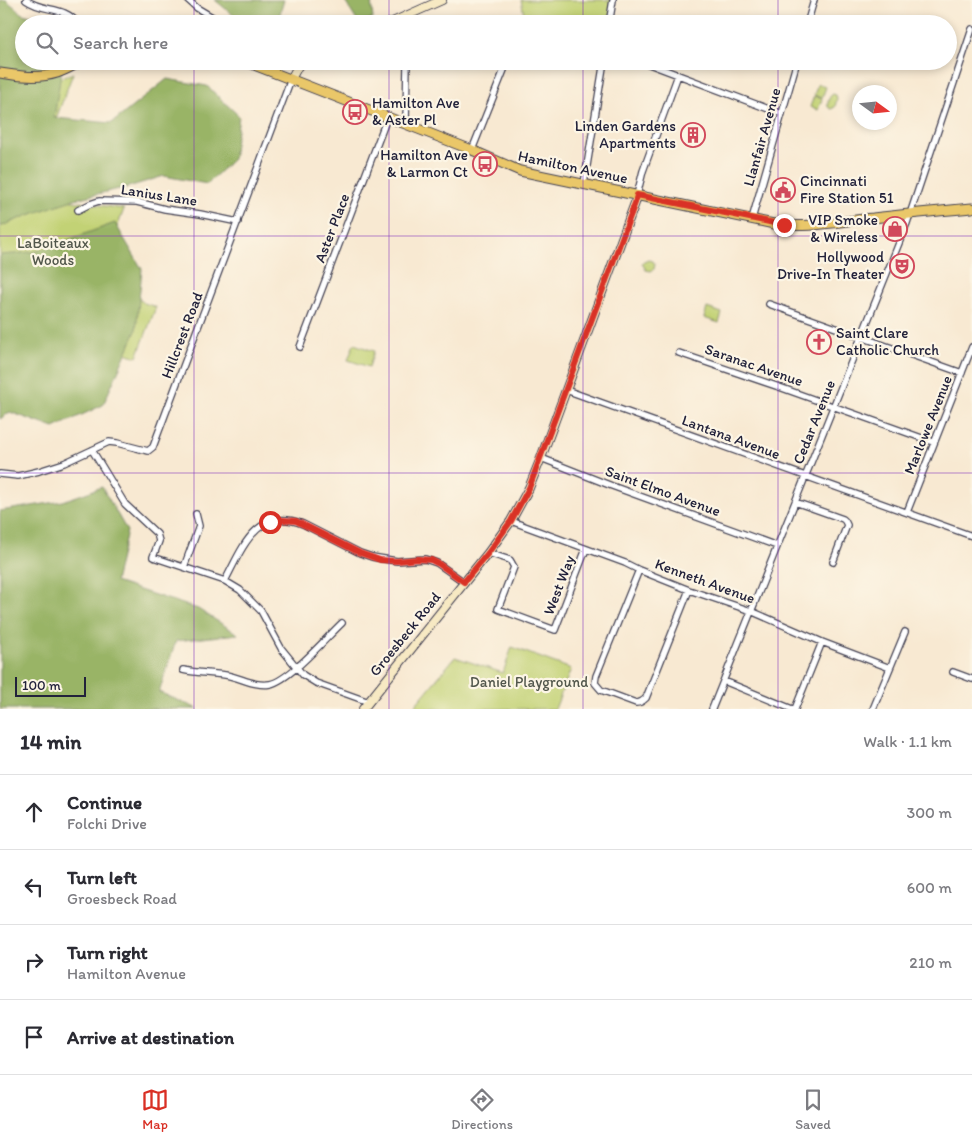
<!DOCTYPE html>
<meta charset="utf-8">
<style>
:root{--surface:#fff;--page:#f2f2f3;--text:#2b2b33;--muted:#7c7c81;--line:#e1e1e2;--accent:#d93025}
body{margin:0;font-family:Itim,sans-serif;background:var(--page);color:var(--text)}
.compass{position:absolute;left:852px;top:85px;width:45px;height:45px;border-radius:50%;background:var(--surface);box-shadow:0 2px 8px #0003;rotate:105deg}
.scale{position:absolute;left:15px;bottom:12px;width:71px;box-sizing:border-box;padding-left:5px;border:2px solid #22223b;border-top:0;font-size:14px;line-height:18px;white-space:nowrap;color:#22223b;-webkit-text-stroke:4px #fcf5e5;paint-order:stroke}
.stop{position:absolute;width:15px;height:15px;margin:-11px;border:4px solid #d93025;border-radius:50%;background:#fff}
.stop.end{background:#d93025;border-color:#fff;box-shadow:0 1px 5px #0008}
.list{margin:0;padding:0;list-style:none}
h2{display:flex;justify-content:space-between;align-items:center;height:65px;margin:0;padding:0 20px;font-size:21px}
h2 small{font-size:16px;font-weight:400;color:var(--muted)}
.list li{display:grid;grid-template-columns:32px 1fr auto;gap:15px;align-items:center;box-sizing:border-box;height:75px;padding:0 20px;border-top:1px solid var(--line)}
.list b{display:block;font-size:19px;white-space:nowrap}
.list p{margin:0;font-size:16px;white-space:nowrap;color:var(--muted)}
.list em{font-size:16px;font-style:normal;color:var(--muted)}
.icon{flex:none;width:28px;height:28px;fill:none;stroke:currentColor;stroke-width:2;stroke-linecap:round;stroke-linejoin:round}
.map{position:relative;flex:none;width:972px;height:709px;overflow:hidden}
.search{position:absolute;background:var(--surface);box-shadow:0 2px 8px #0003;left:15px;right:15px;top:15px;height:55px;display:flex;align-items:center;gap:12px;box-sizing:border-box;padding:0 18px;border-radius:28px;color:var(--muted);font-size:19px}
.sheet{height:365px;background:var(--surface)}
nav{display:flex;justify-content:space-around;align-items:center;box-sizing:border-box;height:70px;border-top:1px solid var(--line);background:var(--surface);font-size:14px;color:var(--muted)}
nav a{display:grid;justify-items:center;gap:2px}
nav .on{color:var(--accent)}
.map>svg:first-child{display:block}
.green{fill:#c2d274;stroke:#727a58}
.forest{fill:#99b466;stroke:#5e6b50}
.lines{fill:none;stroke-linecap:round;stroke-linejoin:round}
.street-casing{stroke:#424052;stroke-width:8}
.secondary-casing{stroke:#424052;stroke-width:10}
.primary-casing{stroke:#424052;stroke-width:11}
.street{stroke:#fff;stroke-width:5.5}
.secondary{stroke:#f7e9c3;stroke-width:8}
.primary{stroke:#eac769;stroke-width:9}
.route{stroke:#d93025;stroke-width:6}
.grid{fill:none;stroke:#7b2cbf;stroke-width:1;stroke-opacity:0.55}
.labels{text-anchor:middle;stroke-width:4.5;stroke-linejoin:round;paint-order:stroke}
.poi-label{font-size:15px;fill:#22223b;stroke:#fcf5e5;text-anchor:end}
.street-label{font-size:15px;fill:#22223b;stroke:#fcf5e5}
.park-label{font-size:15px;fill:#52574c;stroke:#fcf5e5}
</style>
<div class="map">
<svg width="972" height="709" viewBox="0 0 972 709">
<rect width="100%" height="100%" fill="#fcf5e5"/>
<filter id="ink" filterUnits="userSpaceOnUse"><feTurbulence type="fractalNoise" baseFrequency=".02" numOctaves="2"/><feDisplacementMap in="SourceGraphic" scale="10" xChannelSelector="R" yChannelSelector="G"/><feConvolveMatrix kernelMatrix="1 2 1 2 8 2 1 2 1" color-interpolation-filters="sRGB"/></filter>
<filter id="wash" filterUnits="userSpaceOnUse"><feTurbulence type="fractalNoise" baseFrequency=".0096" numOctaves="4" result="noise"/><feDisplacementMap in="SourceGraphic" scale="20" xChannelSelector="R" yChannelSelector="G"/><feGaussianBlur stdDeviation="1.12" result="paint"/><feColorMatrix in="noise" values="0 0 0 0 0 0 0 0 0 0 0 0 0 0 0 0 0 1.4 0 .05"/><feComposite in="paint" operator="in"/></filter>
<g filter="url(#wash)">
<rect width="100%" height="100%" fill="#f8e9d2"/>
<path class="green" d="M521,0H613L609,24H526Z
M73,73L28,194L124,209L102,269L144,303L156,307L137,357L0,308V103Z
M818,84L826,87L822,98L814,95Z
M833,94L836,95L837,98L835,107L831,109L828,107C827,103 829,96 833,94Z
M814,96L822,99L818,110L810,107Z
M648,260L653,261L655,264L654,269L651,271L646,270L642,263Z
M707,308L722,313L719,323L704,318Z
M354,344L374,351L369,367L348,360Z
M512,647L571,669L555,709H412L455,657L503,673Z"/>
<path class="forest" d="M0,0H6L23,14L60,24H24V61H63L54,118L112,123L167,79L207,86L239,116L233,159L207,184L164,176L128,187L75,199L26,216L0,227Z
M215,0H284L277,24H244Z
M344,0H371L373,19L357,21Z
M115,223L142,269L136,331L103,405L54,428L10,412L0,419V255L14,254L37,251Z
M102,487L127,531L115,582L198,609L238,634L176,641L159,692L198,709H0V511L63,501Z"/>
</g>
<g filter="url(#ink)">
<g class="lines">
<defs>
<path id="street" d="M26,0C44,13 64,5 78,24
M188,0L197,8L224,24
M609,24L613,0
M807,24L814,0
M641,61L782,114
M406,125L407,61
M472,150L504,70
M584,184L604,61
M637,195L643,171L678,75
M78,210L90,204L99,201L137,202L165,209L200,214L238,222
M752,219L797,61
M769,304L962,373
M300,347L387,118
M679,353L782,388L933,442
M566,390L972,536
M92,450L125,504L157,534L159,541L153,557L225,581L240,590L261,611L281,648L303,675L316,683L369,702
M541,458L612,486L777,546
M0,474L18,476L39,471L64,463L109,442L117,443L148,451L153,447L291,79
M795,502L843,519L845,521L847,525L833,562
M907,512L972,347
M511,521L625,563L639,570L689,590L751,611L822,642L890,668
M488,553L510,560L514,567L498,609L555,630L586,549
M184,567L199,526L196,514
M639,570L596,676L595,683L601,690L636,703C640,703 643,701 646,698L689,590
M225,581C242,549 256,506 303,524L360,553L372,557L397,561L425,559L437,563L464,582
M183,670C197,673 211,673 225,675C240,677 255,687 270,684C290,680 326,638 342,623
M953,672L972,679
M724,681L792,709
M712,709L907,223L972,29
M795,709L822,642
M873,709L905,632"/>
<path id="secondary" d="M388,24L442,0
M291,79L298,66L304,61
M363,709L488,553L511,521L529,488L541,458L635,203L637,195"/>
<path id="primary" d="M244,61L472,150L520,171L774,224C807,229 840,221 873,218C906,214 939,211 972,208
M0,73C19,76 38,79 57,73C66,70 74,65 83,61"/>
</defs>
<use href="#street" class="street-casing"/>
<use href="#secondary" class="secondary-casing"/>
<use href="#primary" class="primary-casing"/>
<use href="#street" class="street"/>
<use href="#secondary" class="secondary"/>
<use href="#primary" class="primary"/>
</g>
</g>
<g class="lines" filter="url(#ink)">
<path class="route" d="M270,522L283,520L296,521L360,553L380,560L397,561L418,559L431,560L439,564L464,582L488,553L511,521L529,488L635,203L637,195L784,225"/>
</g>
<path class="grid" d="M194,0V24M389,0V24M583,0V24M778,0V24M194,61V709M389,61V709M583,61V709M778,61V709M0,236H972M0,473H972"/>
<defs>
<symbol id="bus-ring" viewBox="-11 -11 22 22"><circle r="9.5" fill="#fcf5e5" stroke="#d1495b" stroke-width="1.5"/><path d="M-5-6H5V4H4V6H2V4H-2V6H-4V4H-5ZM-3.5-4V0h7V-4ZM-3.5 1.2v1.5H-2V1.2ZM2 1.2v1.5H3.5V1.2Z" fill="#d1495b"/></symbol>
<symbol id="building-ring" viewBox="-11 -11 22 22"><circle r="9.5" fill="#fcf5e5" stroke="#d1495b" stroke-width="1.5"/><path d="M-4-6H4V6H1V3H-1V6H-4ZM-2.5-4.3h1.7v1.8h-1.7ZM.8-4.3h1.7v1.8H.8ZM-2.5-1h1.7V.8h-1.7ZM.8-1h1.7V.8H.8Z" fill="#d1495b"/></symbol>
<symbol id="civic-ring" viewBox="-11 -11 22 22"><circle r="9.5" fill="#fcf5e5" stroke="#d1495b" stroke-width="1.5"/><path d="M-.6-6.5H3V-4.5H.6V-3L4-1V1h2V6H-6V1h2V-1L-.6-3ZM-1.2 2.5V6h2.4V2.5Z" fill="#d1495b"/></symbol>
<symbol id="shop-ring" viewBox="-11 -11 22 22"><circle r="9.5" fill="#fcf5e5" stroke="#d1495b" stroke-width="1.5"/><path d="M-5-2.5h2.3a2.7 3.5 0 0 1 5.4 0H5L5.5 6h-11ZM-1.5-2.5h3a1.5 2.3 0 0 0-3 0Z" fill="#d1495b"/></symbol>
<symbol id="theatre-ring" viewBox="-11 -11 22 22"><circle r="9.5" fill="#fcf5e5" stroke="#d1495b" stroke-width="1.5"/><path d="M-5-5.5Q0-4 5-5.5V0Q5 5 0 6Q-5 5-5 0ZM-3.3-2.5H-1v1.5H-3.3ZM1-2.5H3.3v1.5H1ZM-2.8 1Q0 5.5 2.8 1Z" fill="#d1495b"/></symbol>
<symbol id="church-ring" viewBox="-11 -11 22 22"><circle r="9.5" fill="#fcf5e5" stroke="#d1495b" stroke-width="1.5"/><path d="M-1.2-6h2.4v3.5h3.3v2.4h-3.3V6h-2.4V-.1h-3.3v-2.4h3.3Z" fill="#d1495b"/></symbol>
</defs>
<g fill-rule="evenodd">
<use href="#bus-ring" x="341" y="98" width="28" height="28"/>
<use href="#building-ring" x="679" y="121" width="28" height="28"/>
<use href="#bus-ring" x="471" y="150" width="28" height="28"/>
<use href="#civic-ring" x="769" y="176" width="28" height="28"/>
<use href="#shop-ring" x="881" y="215" width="28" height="28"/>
<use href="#theatre-ring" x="888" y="252" width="28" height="28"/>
<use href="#church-ring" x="805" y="328" width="28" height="28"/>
</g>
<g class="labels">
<g class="poi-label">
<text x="372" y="108" text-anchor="start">Hamilton Ave<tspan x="372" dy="17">&amp; Aster Pl</tspan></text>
<text x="676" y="131">Linden Gardens<tspan x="676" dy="17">Apartments</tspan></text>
<text x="468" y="160">Hamilton Ave<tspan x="468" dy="17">&amp; Larmon Ct</tspan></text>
<text x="800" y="186" text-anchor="start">Cincinnati<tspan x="800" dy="17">Fire Station 51</tspan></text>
<text x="878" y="225">VIP Smoke<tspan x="878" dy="17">&amp; Wireless</tspan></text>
<text x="884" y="262">Hollywood<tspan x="884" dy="17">Drive-In Theater</tspan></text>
<text x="836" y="338" text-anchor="start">Saint Clare<tspan x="836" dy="17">Catholic Church</tspan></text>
</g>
<g class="street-label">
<text transform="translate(762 137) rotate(-74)" y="5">Llanfair Avenue</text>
<text transform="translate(573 167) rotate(12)" y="5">Hamilton Avenue</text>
<text transform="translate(159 195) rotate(9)" y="5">Lanius Lane</text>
<text transform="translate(332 228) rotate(-69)" y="5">Aster Place</text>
<text transform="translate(182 335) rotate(-69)" y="5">Hillcrest Road</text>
<text transform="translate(754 365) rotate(19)" y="5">Saranac Avenue</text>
<text transform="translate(814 422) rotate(-68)" y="5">Cedar Avenue</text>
<text transform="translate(928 425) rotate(-68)" y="5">Marlowe Avenue</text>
<text transform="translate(731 437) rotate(20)" y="5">Lantana Avenue</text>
<text transform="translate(663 491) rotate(20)" y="5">Saint Elmo Avenue</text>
<text transform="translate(705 581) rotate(20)" y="5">Kenneth Avenue</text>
<text transform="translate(559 585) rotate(-69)" y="5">West Way</text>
<text transform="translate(405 634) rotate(-51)" y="5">Groesbeck Road</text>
</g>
<g class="park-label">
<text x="53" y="248">LaBoiteaux<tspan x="53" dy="17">Woods</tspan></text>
<text x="529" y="687">Daniel Playground</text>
</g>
</g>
</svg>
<svg class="compass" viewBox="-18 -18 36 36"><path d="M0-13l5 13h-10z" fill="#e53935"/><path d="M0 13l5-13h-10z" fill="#7c7c81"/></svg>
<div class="scale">100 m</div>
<div class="stop" style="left:270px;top:522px"></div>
<div class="stop end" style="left:784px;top:225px"></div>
<div class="search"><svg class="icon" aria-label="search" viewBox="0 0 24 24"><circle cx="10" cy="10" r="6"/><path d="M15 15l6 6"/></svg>Search here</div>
</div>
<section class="sheet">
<h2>14 min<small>Walk · 1.1 km</small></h2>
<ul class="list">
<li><svg class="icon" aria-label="ahead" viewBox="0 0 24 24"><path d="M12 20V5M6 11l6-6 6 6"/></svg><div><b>Continue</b><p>Folchi Drive</p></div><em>300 m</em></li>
<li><svg class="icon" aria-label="left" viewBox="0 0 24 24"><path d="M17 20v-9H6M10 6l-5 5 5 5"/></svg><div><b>Turn left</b><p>Groesbeck Road</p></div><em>600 m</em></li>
<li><svg class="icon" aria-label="right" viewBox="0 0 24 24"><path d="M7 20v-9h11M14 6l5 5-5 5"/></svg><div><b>Turn right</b><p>Hamilton Avenue</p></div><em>210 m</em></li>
<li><svg class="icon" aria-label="arrive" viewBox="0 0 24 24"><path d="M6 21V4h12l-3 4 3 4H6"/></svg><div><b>Arrive at destination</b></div></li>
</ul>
</section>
<nav>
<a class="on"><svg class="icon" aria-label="map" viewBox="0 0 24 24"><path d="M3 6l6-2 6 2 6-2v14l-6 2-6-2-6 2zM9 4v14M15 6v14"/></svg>Map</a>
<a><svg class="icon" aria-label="directions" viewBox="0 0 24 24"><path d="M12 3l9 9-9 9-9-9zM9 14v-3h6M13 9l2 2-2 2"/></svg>Directions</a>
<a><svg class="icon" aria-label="saved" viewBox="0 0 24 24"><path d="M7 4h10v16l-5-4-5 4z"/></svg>Saved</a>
</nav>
